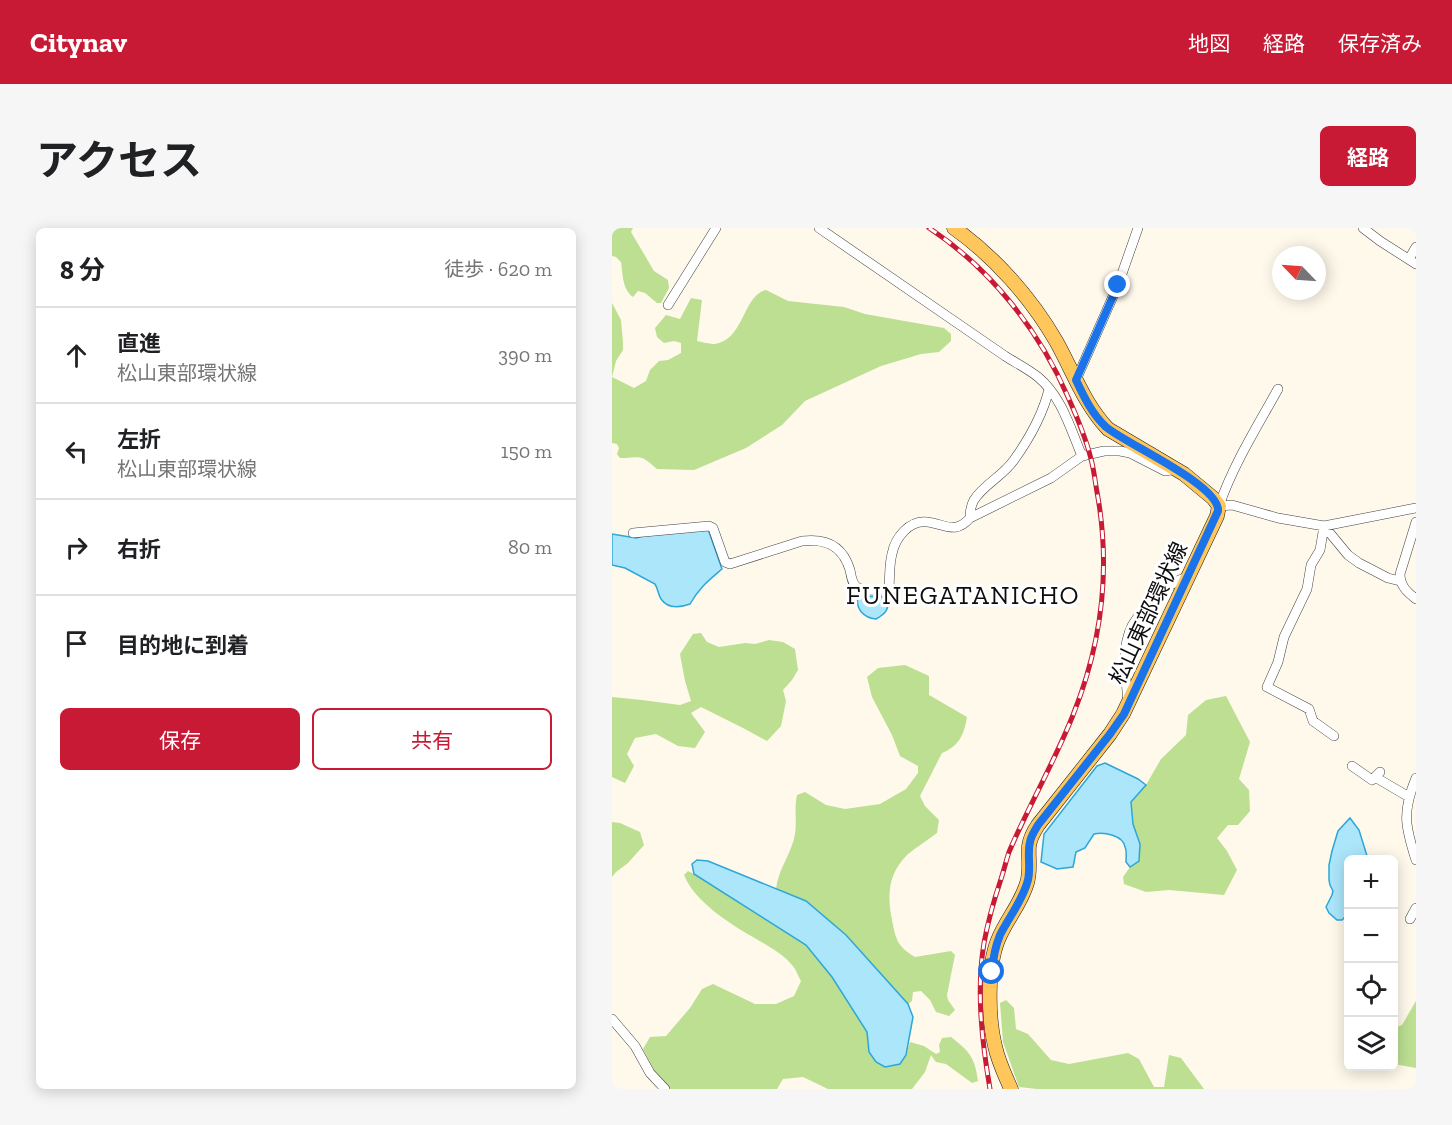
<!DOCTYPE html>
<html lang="ja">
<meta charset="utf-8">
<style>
:root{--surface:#fff;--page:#f6f6f6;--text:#202124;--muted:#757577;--line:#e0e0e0;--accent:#c81a34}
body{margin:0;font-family:"Zilla Slab","Noto Sans JP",serif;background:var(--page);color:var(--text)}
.controls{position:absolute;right:18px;bottom:18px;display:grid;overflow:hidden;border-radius:9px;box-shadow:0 3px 15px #0003}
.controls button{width:54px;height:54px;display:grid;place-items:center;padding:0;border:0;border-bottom:2px solid var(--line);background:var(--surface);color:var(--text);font:30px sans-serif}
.compass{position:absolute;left:660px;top:18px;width:54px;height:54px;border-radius:50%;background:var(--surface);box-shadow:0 3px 15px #0003;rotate:295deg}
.stop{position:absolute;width:18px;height:18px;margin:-14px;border:4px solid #1a73e8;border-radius:50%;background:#fff}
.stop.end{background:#1a73e8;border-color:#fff;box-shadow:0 2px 6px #0008}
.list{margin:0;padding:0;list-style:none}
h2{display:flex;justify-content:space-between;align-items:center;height:78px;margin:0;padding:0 24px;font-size:26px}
h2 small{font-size:20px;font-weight:400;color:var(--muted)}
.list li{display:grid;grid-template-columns:39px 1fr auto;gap:18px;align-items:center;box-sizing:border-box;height:96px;padding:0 24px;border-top:2px solid var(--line)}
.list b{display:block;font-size:22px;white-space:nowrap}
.list p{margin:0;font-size:20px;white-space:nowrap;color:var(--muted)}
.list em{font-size:20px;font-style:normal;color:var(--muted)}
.actions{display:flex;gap:12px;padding:18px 24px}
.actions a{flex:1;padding:14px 0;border:2px solid var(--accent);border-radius:9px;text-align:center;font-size:21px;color:var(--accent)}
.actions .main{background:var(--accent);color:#fff}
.icon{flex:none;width:33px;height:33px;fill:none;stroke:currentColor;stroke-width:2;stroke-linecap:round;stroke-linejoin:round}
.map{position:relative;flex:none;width:804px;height:861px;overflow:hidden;border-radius:9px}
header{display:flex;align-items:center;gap:36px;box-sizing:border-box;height:84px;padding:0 30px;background:var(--accent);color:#fff}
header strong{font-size:28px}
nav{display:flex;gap:33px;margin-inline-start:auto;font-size:21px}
.intro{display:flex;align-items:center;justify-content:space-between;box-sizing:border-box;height:144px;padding:0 36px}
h1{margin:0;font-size:42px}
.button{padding:15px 27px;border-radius:9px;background:var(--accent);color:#fff;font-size:21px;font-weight:700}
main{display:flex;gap:36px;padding:0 36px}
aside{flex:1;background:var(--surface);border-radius:9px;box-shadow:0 3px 15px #0003}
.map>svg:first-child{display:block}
.forest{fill:#bcdf91}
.water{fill:#ace6fb;stroke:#2da6d8;stroke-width:1.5}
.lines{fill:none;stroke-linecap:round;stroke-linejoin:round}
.street-casing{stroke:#404040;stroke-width:10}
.primary-casing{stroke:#1e1e1e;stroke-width:15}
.street{stroke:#fff;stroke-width:9}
.primary{stroke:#ffc65c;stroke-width:14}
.rail-casing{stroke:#c81a34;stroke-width:5}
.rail{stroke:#fff;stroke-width:3;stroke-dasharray:9;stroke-linecap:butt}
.route{stroke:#1a73e8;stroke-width:8}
.labels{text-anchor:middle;stroke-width:6;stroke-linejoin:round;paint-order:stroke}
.street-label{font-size:22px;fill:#0d0d0d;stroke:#fff}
.quarter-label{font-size:26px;letter-spacing:1.5px;fill:#0d0d0d;stroke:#fff}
</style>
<header>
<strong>Citynav</strong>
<nav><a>地図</a><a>経路</a><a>保存済み</a></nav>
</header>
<div class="intro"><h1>アクセス</h1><a class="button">経路</a></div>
<main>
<aside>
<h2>8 分<small>徒歩 · 620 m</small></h2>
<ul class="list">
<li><svg class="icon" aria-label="ahead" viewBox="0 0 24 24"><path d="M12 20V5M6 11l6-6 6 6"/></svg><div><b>直進</b><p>松山東部環状線</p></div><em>390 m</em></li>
<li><svg class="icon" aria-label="left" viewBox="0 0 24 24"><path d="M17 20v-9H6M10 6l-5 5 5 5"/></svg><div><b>左折</b><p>松山東部環状線</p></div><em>150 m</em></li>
<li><svg class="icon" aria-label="right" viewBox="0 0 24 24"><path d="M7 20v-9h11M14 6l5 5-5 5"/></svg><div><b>右折</b></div><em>80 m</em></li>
<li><svg class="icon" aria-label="arrive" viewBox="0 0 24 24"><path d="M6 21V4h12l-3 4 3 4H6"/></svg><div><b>目的地に到着</b></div></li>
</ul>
<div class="actions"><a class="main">保存</a><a>共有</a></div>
</aside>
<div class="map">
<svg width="804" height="861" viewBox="0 0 804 861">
<rect width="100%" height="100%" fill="#fff9ec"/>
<path class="forest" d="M0,0H21L19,4L42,43L56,52L57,60L49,75H45L33,65L26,63L21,69C10,61 11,46 9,34L4,29L0,28Z
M154,62L176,73L232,79L253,86L332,100L339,106V113L327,124L309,126L269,138L193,173L170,197L134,220L82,242L45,241C27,225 30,230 8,230L5,226L7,220L5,216L0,215V75L9,92L11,115V122L4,133L0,149L22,160L34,153L38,142L47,133L56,132L69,125V115L62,113L52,115L45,109L43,100L54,87L68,91L79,70L90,72L85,113C90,114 98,116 103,116C132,112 131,67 154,62Z
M89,405L95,414L107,419L133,415L143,416L157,412L171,414L183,421L186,442L180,452L171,462L174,473L169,498L155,513L131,500L89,479L79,485L93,504L83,520L66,518L44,506L23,510L15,526L22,538L13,555L0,549V469L30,472L68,477L79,473L73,453L68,426L81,406Z
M293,437L317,448V467L355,489C352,507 347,518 330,525L308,568L313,578L327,592L325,605C316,612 304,619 295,627C276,646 275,667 280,692C284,712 285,718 303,729L339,723L343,727L335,767L336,772L343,782L337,788L324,784L318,772L309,763L301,764L300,773L296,776L234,707L164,661C166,641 180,625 183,606C185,593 182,580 185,567L193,564L214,577L233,581L268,576L294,561L306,545V538L288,528L280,507L260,469L255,449L266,440Z
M614,468L638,514L627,551L637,562L638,583L626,597H616L605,610L615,623L625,642L612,667L557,662L534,664L512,656L511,649L518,639L527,633L528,616L521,596L519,574L534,557L549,531L574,507L576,487L594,472Z
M0,594L8,595L28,604L32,617L16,635L4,644L0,649Z
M76,643L82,646L194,717L220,749L255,804L257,824L294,827L298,814L312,818L324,826L328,824L327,817L330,810L339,809C357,823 363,829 366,853L360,855L334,836L324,834L319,827L313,844L300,861H216L191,849L171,851L165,861H57L42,842L31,821L38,809L54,808L78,780L90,761L101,756L143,776H164L182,768L189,753C186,748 184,741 180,737C170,725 154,717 141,709C118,696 82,673 72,647Z
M394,772L402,780L404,801L416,806L439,832L457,836L516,825L527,831L542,859H552L557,827L569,830L592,861H425L407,859L391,814L388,775Z
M804,773V840L782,836V800L790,797Z"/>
<path class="water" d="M96,301L110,341C96,353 87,360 78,376C67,380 56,381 49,371C46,366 46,361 43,356L13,340L0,337V306L24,310L34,307Z
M246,368L273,369L276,372C277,382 273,386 264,391C252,390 243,381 246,368Z
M493,535L526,551L534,557L519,574L521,596L528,616L527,633L518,639L514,634C514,630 515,623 513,619C511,607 492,604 482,606L473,620L464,624L461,639L445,641L429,634L432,606L485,538Z
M738,590L747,602L756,631L736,632V684L733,689L730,692H725L717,685L714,679L720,667L721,663L718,657L717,652V637L720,623L726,603Z
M85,632L96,633L194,673L234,707L296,776L301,789L294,827L288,836L273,839L264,834L257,824L255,804L220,749L194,717L82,646L80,636Z"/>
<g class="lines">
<defs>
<path id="street" d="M207,0L393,128C404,135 416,141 426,149C450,169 458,200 470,228L492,223H508L518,225L553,243L564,241
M751,0L768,13L804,36
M797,31L804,19
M56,77L104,0
M464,152L506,57L526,0
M666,161C645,199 621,237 607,278L620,277L666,290L712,298L804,280
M358,290L439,250L470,228
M804,294L788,346C788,358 795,364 804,371
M712,298L708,322L699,337L695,361L672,409L666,434L655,459L697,481L701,493L722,508
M712,298L736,327L747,335L776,350L788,353
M21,305L97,298L101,300L113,334L118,336L190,313C214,310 231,318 238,342C239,347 240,356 245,359C252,364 266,362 274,362L277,359C278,348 277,337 280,326C283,310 297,292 315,294C333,296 343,307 358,290C358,284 359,277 362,272C372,256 391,248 402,232C417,211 431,186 437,161
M516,474C514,447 507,413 525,390C529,384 536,379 541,373C552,361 560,354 575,349
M740,538L760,552L768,544
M763,549L797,569
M804,550C790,584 793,598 804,632
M798,691L804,680
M0,791L23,818L38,845L53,861"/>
<path id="primary" d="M342,0C383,29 419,70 444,113C461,143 472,176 496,201L572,246L601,270L607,278L605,288L511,486L498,506L426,597C422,603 418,610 417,618C416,630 419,642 415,655C409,676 394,692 386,712C375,739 376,790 383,818C386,833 393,847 399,861"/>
</defs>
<use href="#street" class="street-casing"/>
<use href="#primary" class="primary-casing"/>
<use href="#street" class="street"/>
<use href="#primary" class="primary"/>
<defs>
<path id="rail" d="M317,0C378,40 427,102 456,169C465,189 474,210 479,231C482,242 483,253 485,264C499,340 490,415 461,487C443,533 417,577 397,624C394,633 392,642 389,651C382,672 376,693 372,715C364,763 370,814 378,861"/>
</defs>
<use href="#rail" class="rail-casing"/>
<use href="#rail" class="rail"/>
</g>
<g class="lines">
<path class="route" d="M380,744C381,731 383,719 388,707C397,689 411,672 416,652C419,639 415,626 418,614C419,608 423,602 426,597L498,506L512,486L606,283C608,257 514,216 494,199C480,186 472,169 464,152L506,57"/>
</g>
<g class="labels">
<g class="street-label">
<text transform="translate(536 385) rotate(-65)" y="8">松山東部環状線</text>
</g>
<g class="quarter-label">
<text x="351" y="376">FUNEGATANICHO</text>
</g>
</g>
</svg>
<div class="controls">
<button>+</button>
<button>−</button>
<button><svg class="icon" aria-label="locate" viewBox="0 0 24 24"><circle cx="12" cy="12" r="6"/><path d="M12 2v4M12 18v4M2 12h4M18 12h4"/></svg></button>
<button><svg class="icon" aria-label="layers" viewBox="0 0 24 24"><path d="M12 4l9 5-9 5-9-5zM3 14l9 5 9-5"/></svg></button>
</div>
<svg class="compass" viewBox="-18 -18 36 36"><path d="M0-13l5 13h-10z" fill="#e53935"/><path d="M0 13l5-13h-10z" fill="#757577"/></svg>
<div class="stop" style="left:380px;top:744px"></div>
<div class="stop end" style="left:506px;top:57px"></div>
</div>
</main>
